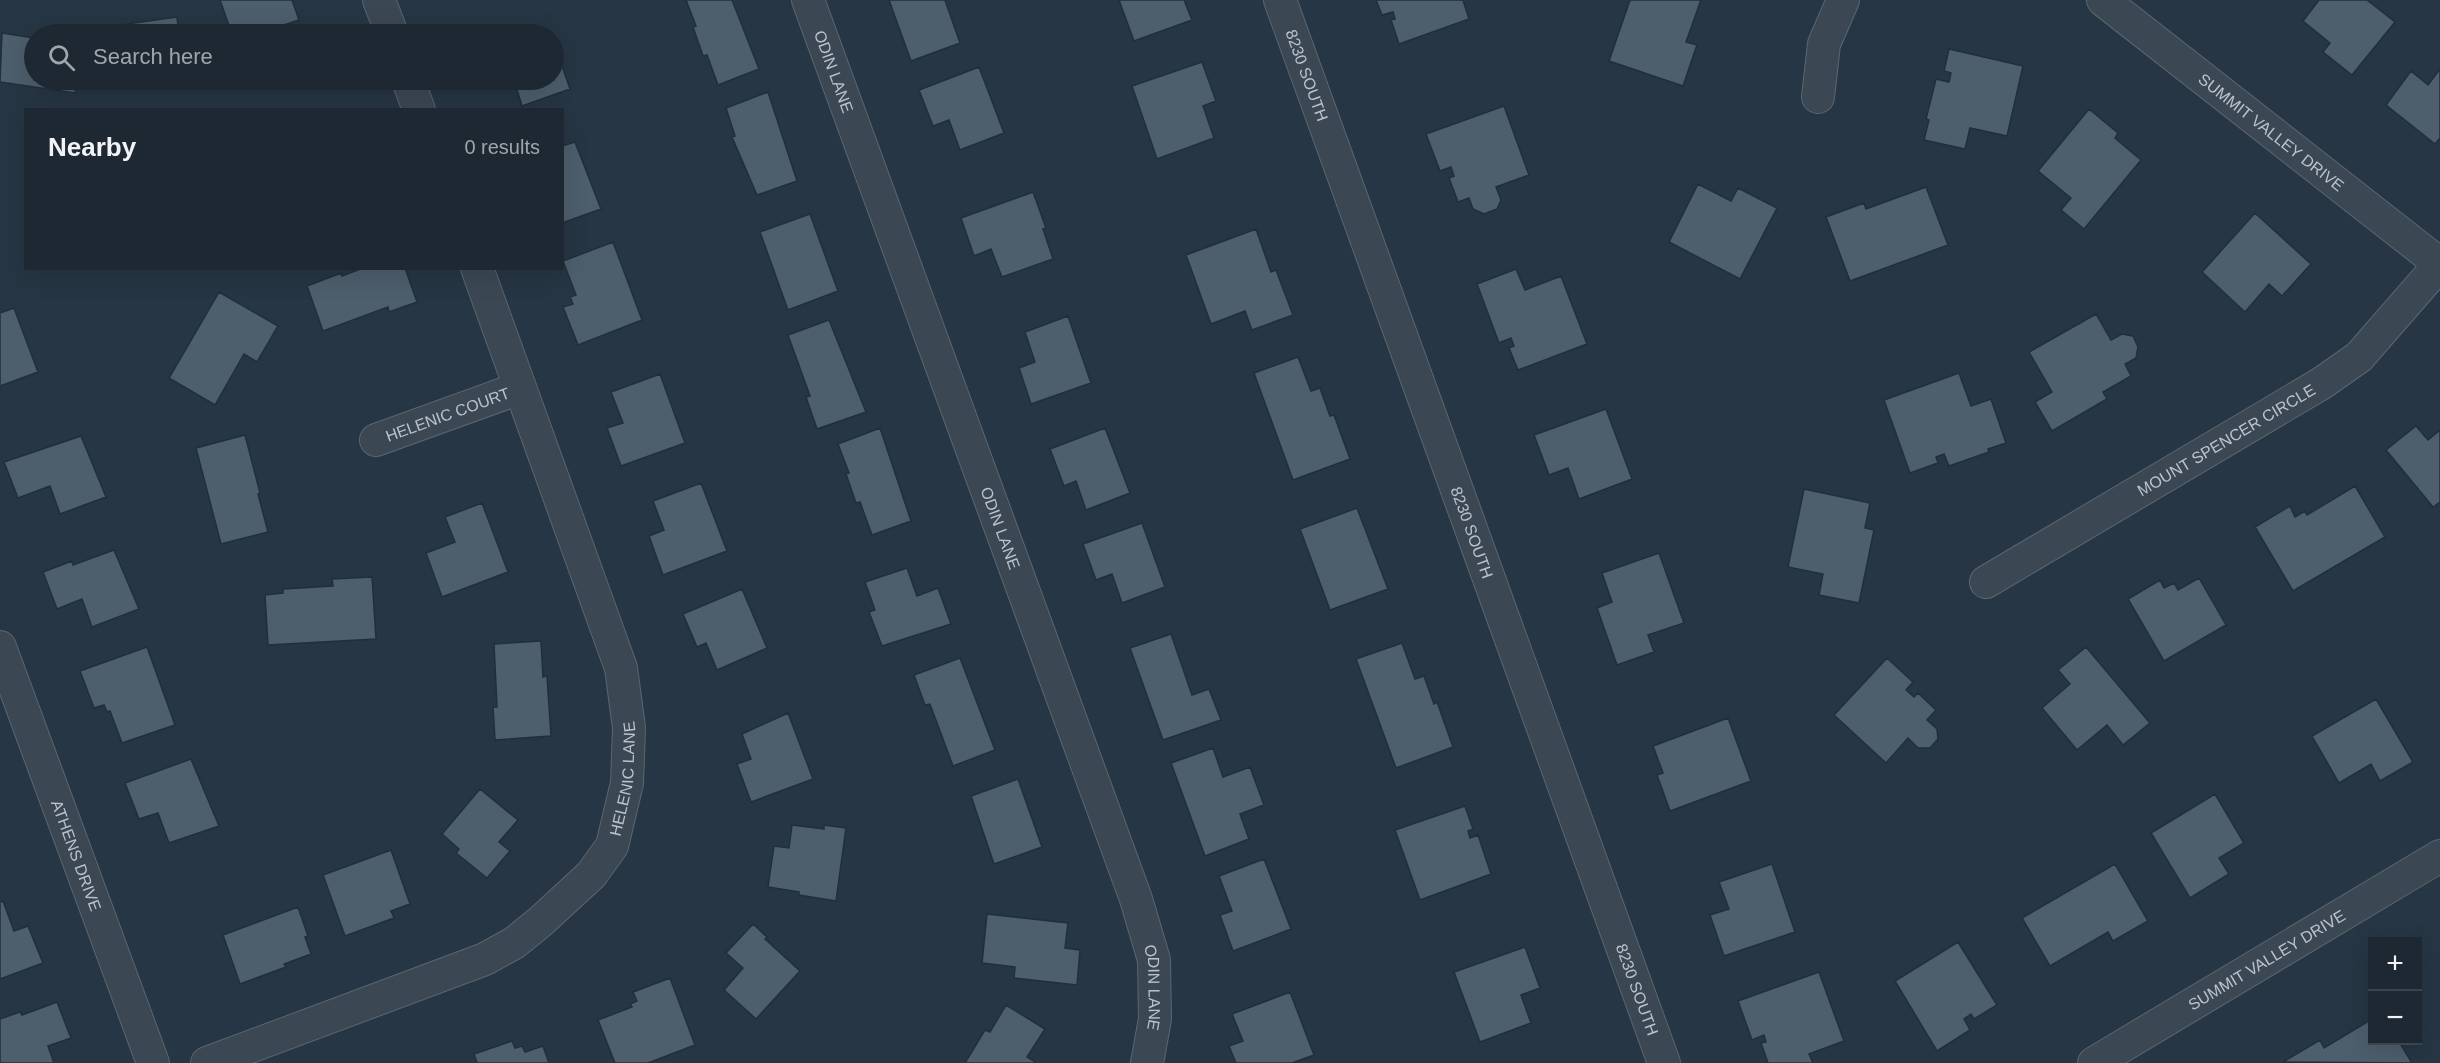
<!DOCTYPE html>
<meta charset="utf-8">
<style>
:root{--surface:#1d2833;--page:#25303b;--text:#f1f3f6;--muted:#a0a6ac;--line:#3b444e}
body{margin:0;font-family:Arial,sans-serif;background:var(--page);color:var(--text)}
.controls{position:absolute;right:18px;bottom:18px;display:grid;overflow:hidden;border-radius:0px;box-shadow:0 6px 24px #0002}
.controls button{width:54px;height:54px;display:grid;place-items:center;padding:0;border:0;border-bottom:2px solid var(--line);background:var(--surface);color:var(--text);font:30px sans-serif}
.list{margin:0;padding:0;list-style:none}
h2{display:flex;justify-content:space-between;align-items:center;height:78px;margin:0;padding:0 24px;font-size:26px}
h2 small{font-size:20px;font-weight:400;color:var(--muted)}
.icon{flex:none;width:33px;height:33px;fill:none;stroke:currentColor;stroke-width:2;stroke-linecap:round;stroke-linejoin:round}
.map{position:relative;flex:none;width:2440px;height:1063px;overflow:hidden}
.search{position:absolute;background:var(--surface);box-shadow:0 6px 24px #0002;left:24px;top:24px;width:540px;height:66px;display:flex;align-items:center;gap:15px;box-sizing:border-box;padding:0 21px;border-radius:33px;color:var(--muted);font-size:22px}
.panel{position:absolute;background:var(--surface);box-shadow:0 6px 24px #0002;left:24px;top:108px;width:540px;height:162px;border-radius:0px}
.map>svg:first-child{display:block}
.building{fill:#4d5e6c;stroke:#222f3b;stroke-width:1.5}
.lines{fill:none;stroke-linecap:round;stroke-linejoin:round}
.minor-casing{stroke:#5a6671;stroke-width:34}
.minor{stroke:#3b4854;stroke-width:32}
.labels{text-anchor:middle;stroke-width:6;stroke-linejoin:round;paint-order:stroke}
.street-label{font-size:16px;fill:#b9c3cd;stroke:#202d39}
</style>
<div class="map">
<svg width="2440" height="1063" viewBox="0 0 2440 1063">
<rect width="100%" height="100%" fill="#273644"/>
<path class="building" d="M220,0H292L299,20L256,34H232Z
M686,0H732L759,69L718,85L707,55L703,56L693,27L696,26Z
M889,0H945L960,43L911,61Z
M1119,0H1184L1192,20L1134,41Z
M1376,0H1463L1469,19L1399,44L1391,20L1395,19L1393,12L1382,15Z
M1630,0H1701L1686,42L1697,45L1683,86L1609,61Z
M2319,0H2367L2395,22L2352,75L2323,52L2330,43L2303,21Z
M177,17L179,34H107L106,27Z
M46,28L84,33L83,34H45Z
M2,33L34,38V80H77L75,93L0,82Z
M1949,49L2023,66L2007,136L1970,128L1965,149L1924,140L1929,120L1926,119L1936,79L1949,82L1951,73L1944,71Z
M554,53L555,59L559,57L570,89L522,106L514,80H554Z
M1202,62L1216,101L1203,106L1214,138L1157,159L1132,86Z
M979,67L1004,133L960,150L949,120L933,126L919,90Z
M2440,69V138L2435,144L2386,105L2411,71L2428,85Z
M768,92L797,181L757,195L732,137L735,136L726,108Z
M1504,106L1529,175L1496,187L1501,200L1497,209L1484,214L1473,209L1469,198L1458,202L1449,178L1454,176L1451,167L1440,171L1426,134Z
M2089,109L2118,133L2115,138L2141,160L2084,229L2061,210L2071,198L2038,171Z
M575,142L601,209L562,223V146Z
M1698,184L1731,201L1738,188L1777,208L1740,279L1669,242Z
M1926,187L1948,245L1850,281L1826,217L1864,203L1866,209Z
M1033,192L1046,228L1043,229L1053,259L1002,277L991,249L974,256L961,218Z
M2255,213L2311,264L2282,296L2269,284L2245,312L2202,272Z
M810,214L838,291L788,310L760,232Z
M1256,229L1271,272L1276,270L1293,315L1252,330L1245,311L1211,324L1186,255Z
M613,242L642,320L578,345L563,307L573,304L570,297L576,295L563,261Z
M363,268H405L417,302L389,312L388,307L323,331L307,286L341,273L342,276Z
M1516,269L1525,290L1561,276L1587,344L1518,370L1509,348L1514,346L1511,338L1499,343L1477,284Z
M219,292L278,326L257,362L244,354L215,405L169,378Z
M14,308L38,372L0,386V313Z
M2096,314L2111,340L2122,334L2133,336L2138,347L2136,358L2125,364L2131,376L2103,392L2107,399L2052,431L2035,402L2052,392L2029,352Z
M1068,316L1091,383L1031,404L1019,368L1035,362L1025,332Z
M829,320L866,412L817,429L806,397L810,396L788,335Z
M1298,357L1311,391L1320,388L1330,416L1334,415L1350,459L1293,480L1254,373Z
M1959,373L1971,406L1991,399L2006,443L1988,449L1989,452L1949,466L1944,454L1936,457L1938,463L1910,473L1884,400Z
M660,374L685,443L621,466L607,428L623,423L611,392Z
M1606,409L1632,479L1579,499L1568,468L1549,475L1534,435Z
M2416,426L2428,440L2440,430V502L2433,507L2386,450Z
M880,428L911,521L872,535L860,502L856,503L846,474L849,473L838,444Z
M1105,428L1130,493L1086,510L1076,481L1064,486L1050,449Z
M245,435L260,493L258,494L268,532L221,544L196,448Z
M81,436L106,497L60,514L50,486L18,498L4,462Z
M701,483L727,551L663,575L649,536L664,530L653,501Z
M2355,486L2385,537L2293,591L2255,527L2290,506L2295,517L2305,511L2307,515Z
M1804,489L1870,503L1865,528L1874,530L1859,603L1819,595L1823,574L1788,567Z
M482,503L508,572L442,597L426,553L455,542L445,517Z
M1357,508L1388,589L1330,610L1300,529Z
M1142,523L1165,587L1122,603L1112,574L1096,580L1083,544Z
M114,550L139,609L92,627L82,599L57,609L43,572L72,561L73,565Z
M1659,553L1684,623L1648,635L1654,652L1617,665L1597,608L1612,602L1602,573Z
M907,568L917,596L938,588L951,624L882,646L869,612L875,610L865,582Z
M372,577L376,639L268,645L265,595L283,593V589L333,586L332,579Z
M2199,578L2226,625L2164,661L2128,599L2160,580L2164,588L2174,583L2178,590Z
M742,589L767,648L717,670L706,643L697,647L683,614Z
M1171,634L1192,695L1209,689L1221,720L1163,740L1130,648Z
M541,641L543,677L547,676L551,736L495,740L493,707H497L494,644Z
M1402,643L1415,679L1424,676L1434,704L1437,702L1453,747L1396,768L1356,659Z
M147,647L175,725L122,743L110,711L107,712L104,705L94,708L80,671Z
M2086,647L2150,723L2123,745L2107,725L2077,750L2042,708L2070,684L2058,670Z
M960,658L995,750L953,766L930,704L925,705L914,675Z
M1887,658L1913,682L1906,690L1914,697L1918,693L1936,710L1927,720L1937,729L1938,739L1930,748H1918L1908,738L1886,763L1834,715Z
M2376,699L2413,762L2380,781L2371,764L2339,783L2312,736Z
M788,713L813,779L751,802L737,764L751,759L742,734Z
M1728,718L1751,781L1670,811L1657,775L1663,773L1653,746Z
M1213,748L1223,777L1250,767L1264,805L1240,814L1249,839L1205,856L1171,763Z
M191,759L219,826L169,843L158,813L139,819L125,783Z
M1018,779L1042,847L994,864L971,796Z
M480,789L518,820L499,842L510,851L487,878L456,853L459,849L442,834Z
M2215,794L2244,843L2219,858L2229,874L2190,898L2151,833Z
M1465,806L1473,829L1468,831L1470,838L1478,835L1491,874L1420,900L1395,830Z
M792,825L824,829V825L846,828L836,901L799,895V892L768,887L774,846L789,848Z
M391,850L410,904L391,911L394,918L345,936L323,875Z
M1264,859L1291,929L1233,951L1220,915L1232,911L1219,876Z
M1772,864L1795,932L1724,956L1710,915L1729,909L1719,882Z
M2115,864L2148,921L2113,941L2108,932L2050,966L2022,918Z
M3,901L14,931L28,926L43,963L0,979V902Z
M298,907L308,936L305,937L311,954L284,964L286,967L240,984L223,935Z
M987,914L1068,923L1065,948L1080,950L1077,985L1014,978L1015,967L982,963Z
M753,924L767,937L765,939L800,971L756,1019L724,990L743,968L726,953Z
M1958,942L1997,1005L1974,1019L1971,1014L1964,1019L1970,1030L1937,1051L1895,981Z
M1525,947L1540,988L1521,995L1531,1023L1480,1042L1454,972Z
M1819,972L1844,1041L1809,1054L1813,1063H1768L1761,1043L1766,1042L1764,1035L1752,1040L1738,1001Z
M670,978L695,1045L648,1063H615L598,1020L632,1007L630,1004L637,1001L633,992Z
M1290,992L1314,1055L1292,1063H1236L1229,1046L1243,1041L1232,1014Z
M57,1002L71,1038L48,1046L54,1063H0V1019L20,1012L22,1015Z
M1006,1005L1045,1029L1027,1057L1037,1063H965L985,1030L990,1032Z
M2372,1019V1040H2398L2412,1063L2283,1062L2320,1040L2324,1048Z
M512,1041L515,1048L522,1046L525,1052L543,1046L549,1063H477L474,1054Z"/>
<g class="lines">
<defs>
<g id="minor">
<path d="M379,0L392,34"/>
<path id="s1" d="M808,0L1136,899L1154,960L1155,1019L1147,1063"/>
<path id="s2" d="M1280,0L1664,1063"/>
<path id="s3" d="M2103,0L2440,264"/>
<path d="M408,80L419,110"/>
<path d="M1818,97L1824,44L1843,0"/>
<path id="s4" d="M376,440L520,388"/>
<path id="s5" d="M1986,582L2322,383L2359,357L2440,264"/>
<path id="s6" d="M0,647L153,1063"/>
<path id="s7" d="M207,1063L485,959L514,943L540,922L591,875L612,846L627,783L629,728L621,668L477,268"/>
<path id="s8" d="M2094,1063L2440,856"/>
</g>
</defs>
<use href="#minor" class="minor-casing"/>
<use href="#minor" class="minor"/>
</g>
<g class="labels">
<g class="street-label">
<text dy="6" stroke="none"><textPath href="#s1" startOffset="76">ODIN LANE</textPath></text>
<text dy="6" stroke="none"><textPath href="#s2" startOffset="80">8230 SOUTH</textPath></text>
<text dy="6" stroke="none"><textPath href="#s3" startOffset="214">SUMMIT VALLEY DRIVE</textPath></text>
<text dy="6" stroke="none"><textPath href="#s4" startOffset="76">HELENIC COURT</textPath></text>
<text dy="6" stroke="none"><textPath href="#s5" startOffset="279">MOUNT SPENCER CIRCLE</textPath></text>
<text dy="6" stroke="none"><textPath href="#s1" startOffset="562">ODIN LANE</textPath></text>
<text dy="6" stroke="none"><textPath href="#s2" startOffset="566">8230 SOUTH</textPath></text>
<text dy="6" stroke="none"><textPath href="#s7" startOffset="537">HELENIC LANE</textPath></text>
<text dy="6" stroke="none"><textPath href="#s6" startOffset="222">ATHENS DRIVE</textPath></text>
<text dy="6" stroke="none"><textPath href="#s8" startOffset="201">SUMMIT VALLEY DRIVE</textPath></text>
<text dy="6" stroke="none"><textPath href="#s1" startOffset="1048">ODIN LANE</textPath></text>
<text dy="6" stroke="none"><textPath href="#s2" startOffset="1052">8230 SOUTH</textPath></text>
</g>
</g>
</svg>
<div class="controls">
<button>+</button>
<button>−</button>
</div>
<div class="search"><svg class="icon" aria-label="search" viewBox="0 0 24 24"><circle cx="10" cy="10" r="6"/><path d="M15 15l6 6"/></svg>Search here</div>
<section class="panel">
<h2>Nearby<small>0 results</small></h2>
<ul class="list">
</ul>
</section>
</div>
